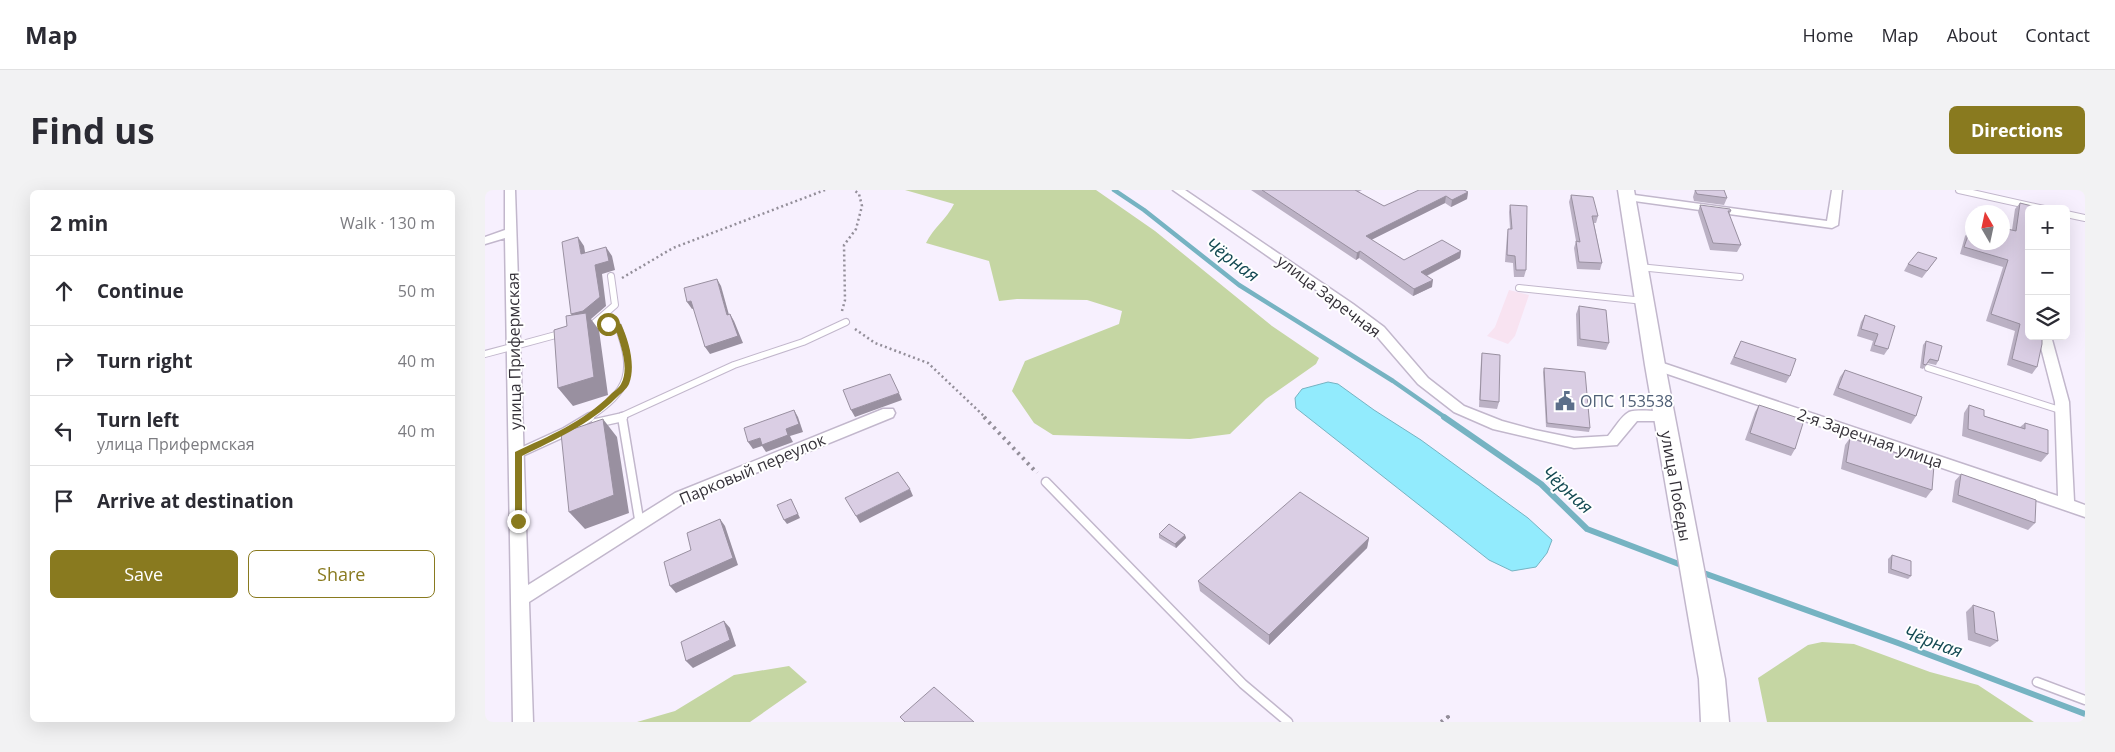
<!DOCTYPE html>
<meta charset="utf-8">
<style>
:root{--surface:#fff;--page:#f2f2f3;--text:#2b2b33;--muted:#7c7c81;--line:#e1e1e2;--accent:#897a1f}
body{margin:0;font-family:"Open Sans",sans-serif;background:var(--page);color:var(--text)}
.controls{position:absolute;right:15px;top:15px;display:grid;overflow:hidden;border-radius:8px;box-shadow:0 5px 20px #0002}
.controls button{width:45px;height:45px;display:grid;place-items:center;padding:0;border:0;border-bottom:1px solid var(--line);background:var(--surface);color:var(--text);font:25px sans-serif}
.compass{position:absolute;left:1480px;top:15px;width:45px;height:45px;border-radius:50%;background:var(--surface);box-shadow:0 5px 20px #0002;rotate:351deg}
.stop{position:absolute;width:15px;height:15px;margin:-11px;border:4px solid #897a1f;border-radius:50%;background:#fff}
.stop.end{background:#897a1f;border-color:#fff;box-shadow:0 1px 5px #0008}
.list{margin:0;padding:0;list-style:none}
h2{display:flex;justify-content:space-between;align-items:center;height:65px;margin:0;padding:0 20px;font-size:21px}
h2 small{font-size:16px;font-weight:400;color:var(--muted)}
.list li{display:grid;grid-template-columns:32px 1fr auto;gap:15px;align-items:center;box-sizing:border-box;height:70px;padding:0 20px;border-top:1px solid var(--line)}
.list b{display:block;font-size:19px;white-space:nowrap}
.list p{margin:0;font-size:16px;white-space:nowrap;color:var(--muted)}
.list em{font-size:16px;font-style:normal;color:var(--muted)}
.actions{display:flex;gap:10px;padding:15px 20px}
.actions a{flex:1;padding:11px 0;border:1px solid var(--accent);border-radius:8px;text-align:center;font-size:18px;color:var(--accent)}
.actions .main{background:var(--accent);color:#fff}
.icon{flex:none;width:28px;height:28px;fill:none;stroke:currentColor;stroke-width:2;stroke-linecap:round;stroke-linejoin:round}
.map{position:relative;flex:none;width:1600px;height:532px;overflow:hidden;border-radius:8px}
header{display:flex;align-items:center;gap:30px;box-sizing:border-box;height:70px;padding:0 25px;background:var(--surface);border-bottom:1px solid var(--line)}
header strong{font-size:24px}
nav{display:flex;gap:28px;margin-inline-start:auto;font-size:18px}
.intro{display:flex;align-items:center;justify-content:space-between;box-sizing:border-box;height:120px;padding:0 30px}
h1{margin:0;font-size:35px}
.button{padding:12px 22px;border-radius:8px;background:var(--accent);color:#fff;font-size:18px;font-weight:700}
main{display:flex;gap:30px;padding:0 30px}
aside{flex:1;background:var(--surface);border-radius:8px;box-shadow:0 5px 20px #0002}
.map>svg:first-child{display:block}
.industrial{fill:#f8e3f1}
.green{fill:#c5d6a3}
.water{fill:#92ebfd;stroke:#76b3c2}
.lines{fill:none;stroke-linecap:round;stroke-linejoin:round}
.stream-far1{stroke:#76b3c2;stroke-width:4.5}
.stream{stroke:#76b3c2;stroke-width:6}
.lane-far1-casing{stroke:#c2b7cc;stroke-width:8}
.lane-casing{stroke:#c2b7cc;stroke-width:11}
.street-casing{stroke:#c2b7cc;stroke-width:3}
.secondary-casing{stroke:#c2b7cc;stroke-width:3}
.path-far1{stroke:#938e99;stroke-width:2.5;stroke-dasharray:2 3;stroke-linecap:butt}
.path{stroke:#938e99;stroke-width:4;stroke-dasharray:2.5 4.5;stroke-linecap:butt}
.lane-far1{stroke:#fff;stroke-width:6}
.lane{stroke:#fff;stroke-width:8}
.street{fill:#fff;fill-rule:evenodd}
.secondary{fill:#fff;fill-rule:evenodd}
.wall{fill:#bbb1c4}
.shaded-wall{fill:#9990a0}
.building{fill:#dacee4;stroke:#9990a0}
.route{fill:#897a1f}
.labels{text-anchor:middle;stroke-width:4;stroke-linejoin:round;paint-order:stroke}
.street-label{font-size:16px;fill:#353139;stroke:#fff}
.service-label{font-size:16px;fill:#4e5e75;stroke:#fff;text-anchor:start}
.water-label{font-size:18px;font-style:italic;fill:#144a53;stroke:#fff}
</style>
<header>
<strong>Map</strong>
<nav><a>Home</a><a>Map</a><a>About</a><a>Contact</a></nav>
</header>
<div class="intro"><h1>Find us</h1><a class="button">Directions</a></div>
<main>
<aside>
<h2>2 min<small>Walk · 130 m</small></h2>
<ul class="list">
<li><svg class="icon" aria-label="ahead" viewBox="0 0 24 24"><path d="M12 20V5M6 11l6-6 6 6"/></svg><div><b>Continue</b></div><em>50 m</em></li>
<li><svg class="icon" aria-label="right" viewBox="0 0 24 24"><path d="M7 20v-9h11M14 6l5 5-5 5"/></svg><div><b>Turn right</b></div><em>40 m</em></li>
<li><svg class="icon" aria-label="left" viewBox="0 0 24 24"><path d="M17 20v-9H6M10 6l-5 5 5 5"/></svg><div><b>Turn left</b><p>улица Прифермская</p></div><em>40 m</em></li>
<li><svg class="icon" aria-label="arrive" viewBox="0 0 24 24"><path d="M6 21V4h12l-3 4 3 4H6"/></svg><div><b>Arrive at destination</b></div></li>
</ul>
<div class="actions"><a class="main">Save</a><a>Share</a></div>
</aside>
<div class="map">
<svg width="1600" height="532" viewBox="0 0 1600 532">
<rect width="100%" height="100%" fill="#f7f0fe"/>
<path class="industrial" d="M1024,100L1044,105L1030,146L1023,154L1002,146L1010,137Z"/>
<path class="green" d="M420,0H611L670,41L787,136L834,168L831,174L781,209L745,244L705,249L568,245L549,233L527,201L540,171L634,134L637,121L602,110L532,109L514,111L504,71L441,53C448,38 462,29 469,14Z
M1337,452L1369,454L1445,482L1493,495L1549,532H1282L1273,488L1323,455Z
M304,476L322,492L265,532H152L190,521L249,485Z"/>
<path class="water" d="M843,192L853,194L889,220L936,250L1043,328L1067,350L1062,363L1051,377L1027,381L1004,370L811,218L810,208L817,199Z"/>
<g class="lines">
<path class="stream-far1" d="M629,0L659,20L754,95L908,191L961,228"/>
<path class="stream" d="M959,227L1056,294L1102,339L1199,376
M1213,381L1413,453L1600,524"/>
<defs>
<path id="lane-far1" d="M1474,0L1559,19
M1581,24L1600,28
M1154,77L1255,87
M1034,98L1159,111
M107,135L130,115L126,86
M101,137L107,135L133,136C150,183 145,200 103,228
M0,164L78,143
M1443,178L1578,221
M133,228L249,175L318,152L361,132"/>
<path id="lane" d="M137,227L155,335
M111,233L138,227
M32,264L80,242L105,227
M561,292L758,494L803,532
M1552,492L1600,510"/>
<path id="street" d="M20,0H30L43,395L190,303L398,219H408L410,223L408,227L202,311L44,412L48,532H28L20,48L0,54V47L20,40Z
M688,0H700L868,114L899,137L943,188L979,216L1017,231L1050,240L1089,248L1123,246C1129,239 1136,226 1144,222C1151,219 1177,221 1184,223L1186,227L1184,231H1152L1132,255L1089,258L1008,239L969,222L933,194L889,143L860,120Z
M1347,0H1357L1353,35L1347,38L1142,10L1137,7L1142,4L1342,31Z
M1553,146H1566L1584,212L1589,311L1600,315V327L1165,178L1163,175L1165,172H1175L1573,306L1570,212Z"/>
<path id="secondary" d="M1133,0H1149L1180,175L1240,489L1244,532H1216L1214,489L1160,175Z"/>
</defs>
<use href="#lane-far1" class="lane-far1-casing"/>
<use href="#lane" class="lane-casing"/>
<use href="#street" class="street-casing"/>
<use href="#secondary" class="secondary-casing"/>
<path class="path-far1" d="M137,88L188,58L340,0
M357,121L360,110L359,55L371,39L377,16L374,4L369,0
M370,139L390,153L443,173L501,228"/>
<path class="path" d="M499,227L552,283
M956,532L963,527V532"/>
<use href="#lane-far1" class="lane-far1"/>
<use href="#lane" class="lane"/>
<use href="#street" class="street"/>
<use href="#secondary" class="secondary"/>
</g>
<path class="wall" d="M766,0H877L873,2L899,16L983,2L982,9L966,17L960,13L886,50L919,70L976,61L975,68L942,86L947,97L928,106L874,68L871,70Z
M1210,0L1242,8L1239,15L1209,11L1208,7Z
M1086,5L1113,26L1111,33H1109L1117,73L1115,80L1092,79L1089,58L1091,51L1084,12Z
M1535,13L1544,19L1541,128L1552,177L1547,184L1522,175L1530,141L1501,131L1518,77L1475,64L1480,46L1485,40L1488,52L1527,40L1530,19Z
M1025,15L1041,80L1039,87H1029L1028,73L1020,72L1022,45L1023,39H1025L1024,22Z
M1215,15L1246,21L1244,25L1256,55L1252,62L1225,60L1213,22Z
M1452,68L1437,88L1419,81L1423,74Z
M1094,116L1124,153L1121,160L1092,156L1091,124Z
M1380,125L1403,159L1399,165L1385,161L1388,151L1372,146L1376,132Z
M1256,151L1305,186L1301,193L1245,174Z
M1441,151L1453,171L1451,175L1442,173L1438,179L1435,178L1438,155Z
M997,163L1014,212L1012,219L994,217L996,170Z
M1059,178L1105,238L1104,242L1061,237L1058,182Z
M1360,180L1431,226L1426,234L1348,205L1355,187Z
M1274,215L1310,259L1306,266L1260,250L1270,222Z
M1484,215L1499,226L1535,237L1540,233L1563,264L1556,272L1477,246L1479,223Z
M1365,248L1447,300L1441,308L1356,279L1360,255Z
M1476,284L1550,333L1543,340L1467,312L1470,291Z
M674,344L700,345L701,348L691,358L674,348Z
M884,348L882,358L784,455L715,401L713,391Z
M1407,365L1426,386L1423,389L1403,383V369Z
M1488,415L1513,451L1505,457L1483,450L1481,422Z"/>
<path class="shaded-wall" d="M983,2L982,9L966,17L967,10Z
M961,6L960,13L880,53L881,46Z
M93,47L99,56L102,73L96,64Z
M121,57L127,66L130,80L117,84L121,116L106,129L114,140L123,205L88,216L73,198L93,134L86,124L110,75Z
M875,61L874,68L871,70L872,63Z
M976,61L975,68L935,89L936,82Z
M232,89L236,96L246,132L242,125Z
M948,90L947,97L928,106L929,99Z
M206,111L210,118L207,119L202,112Z
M245,124L249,131L258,153L225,164L220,157Z
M414,203L417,210L370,227L366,220Z
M309,220L313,227L318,242L305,246L308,252L281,262L277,256L268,259L263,252L301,239Z
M118,229L132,247L144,323L100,339L84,322Z
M425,299L428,306L375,333L371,326Z
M306,309L315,328L302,334L299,330Z
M235,329L240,336L253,375L191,403L185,396Z
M700,345L701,348L691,358L690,354Z
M884,348L882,358L784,455V445Z
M239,431L245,438L251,456L208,478L201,471Z"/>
<path class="building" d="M777,0H870L899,16L934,0H979L983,2L967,10L961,6L881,46L919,70L957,50L976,61L936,82L948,90L929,99L875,61L872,63Z
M1210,0H1239L1242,8L1212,4Z
M1086,5L1108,7L1113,26H1107L1117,73L1094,72L1091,51L1095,52Z
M1535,13L1559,19H1544V117L1541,128L1544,129V146H1557V154L1552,177L1527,169L1535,134L1506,124L1523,70L1479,57L1485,40H1488V52H1518V38L1531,41Z
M1025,15L1042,16L1041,80H1031L1030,66L1022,65L1023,39H1027Z
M1215,15L1245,19L1246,21H1243L1256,55L1228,53Z
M93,47L96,64L121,57L124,71L110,75L115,107L98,121L86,124L77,52Z
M1433,62L1452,68L1442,81L1423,74Z
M232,89L242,125L245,124L253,146L220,157L206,111L202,112L199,98Z
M1094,116L1121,120L1124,153L1095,149Z
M101,123L109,187L73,198L69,140L82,136L81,126Z
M1380,125L1410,136L1403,159L1389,155L1393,144L1376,139Z
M1256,151L1311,169L1305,186L1249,167Z
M1441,151L1457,156L1453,171L1445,169L1441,175L1438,174Z
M997,163L1015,165L1014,212L995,210Z
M1059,178L1100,182L1105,238L1062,233Z
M1360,180L1437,207L1431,226L1353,198Z
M405,184L414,203L366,220L358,200Z
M1274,215L1319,230L1310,259L1265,243Z
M1484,215L1499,220V226L1540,239V233L1563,240V264L1483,239Z
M309,220L314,234L301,239L303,245L277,255L275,248L263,252L259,238Z
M118,229L129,305L84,322L76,243Z
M1365,248L1449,275L1447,300L1361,272Z
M413,282L425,299L371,326L360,308Z
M1476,284L1551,310L1550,333L1473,305Z
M815,302L884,348L784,445L713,391Z
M306,309L313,324L299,330L292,315Z
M235,329L248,368L185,396L179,372L206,360L202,343Z
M684,334L700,345L690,354L674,344Z
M1407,365L1426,371V386L1406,379Z
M1488,415L1509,422L1513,451L1490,443Z
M239,431L245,450L201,471L196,452Z
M449,497L489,532H420L415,527Z"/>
<path class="route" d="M123,132L136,134C144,151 151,176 144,194C142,199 135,204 131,208C104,235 71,249 37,266V331L36,333H30V262C64,246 98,232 125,205C128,202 134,198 136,194C145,178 135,153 130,137L120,134Z"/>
<defs>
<symbol id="civic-bare" viewBox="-9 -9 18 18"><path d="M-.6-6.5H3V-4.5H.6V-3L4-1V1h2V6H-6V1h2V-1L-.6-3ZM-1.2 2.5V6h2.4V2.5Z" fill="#5c6f8a" stroke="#fff" stroke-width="2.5" paint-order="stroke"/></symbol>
</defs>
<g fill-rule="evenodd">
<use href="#civic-bare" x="1066" y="197" width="28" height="28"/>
</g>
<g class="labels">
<g class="street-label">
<text transform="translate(844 106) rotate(37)" y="6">улица Заречная</text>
<text transform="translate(29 161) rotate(-91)" y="6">улица Прифермская</text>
<text transform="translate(1385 248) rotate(19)" y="6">2-я Заречная улица</text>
<text transform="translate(267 279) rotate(-23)" y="6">Парковый переулок</text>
<text transform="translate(1191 296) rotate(80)" y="6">улица Победы</text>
</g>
<g class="service-label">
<text x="1095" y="217">ОПС 153538</text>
</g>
<g class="water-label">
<text transform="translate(747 70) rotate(36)" y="6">Чёрная</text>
<text transform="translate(1082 300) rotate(42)" y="6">Чёрная</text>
<text transform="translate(1448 452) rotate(20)" y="6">Чёрная</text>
</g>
</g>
</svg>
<div class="controls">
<button>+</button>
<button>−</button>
<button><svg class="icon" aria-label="layers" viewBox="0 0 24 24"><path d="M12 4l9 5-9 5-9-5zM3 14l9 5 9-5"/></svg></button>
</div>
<svg class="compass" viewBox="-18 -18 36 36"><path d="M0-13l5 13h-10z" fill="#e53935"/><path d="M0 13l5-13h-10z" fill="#7c7c81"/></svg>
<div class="stop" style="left:123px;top:134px"></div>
<div class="stop end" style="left:33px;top:331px"></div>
</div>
</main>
